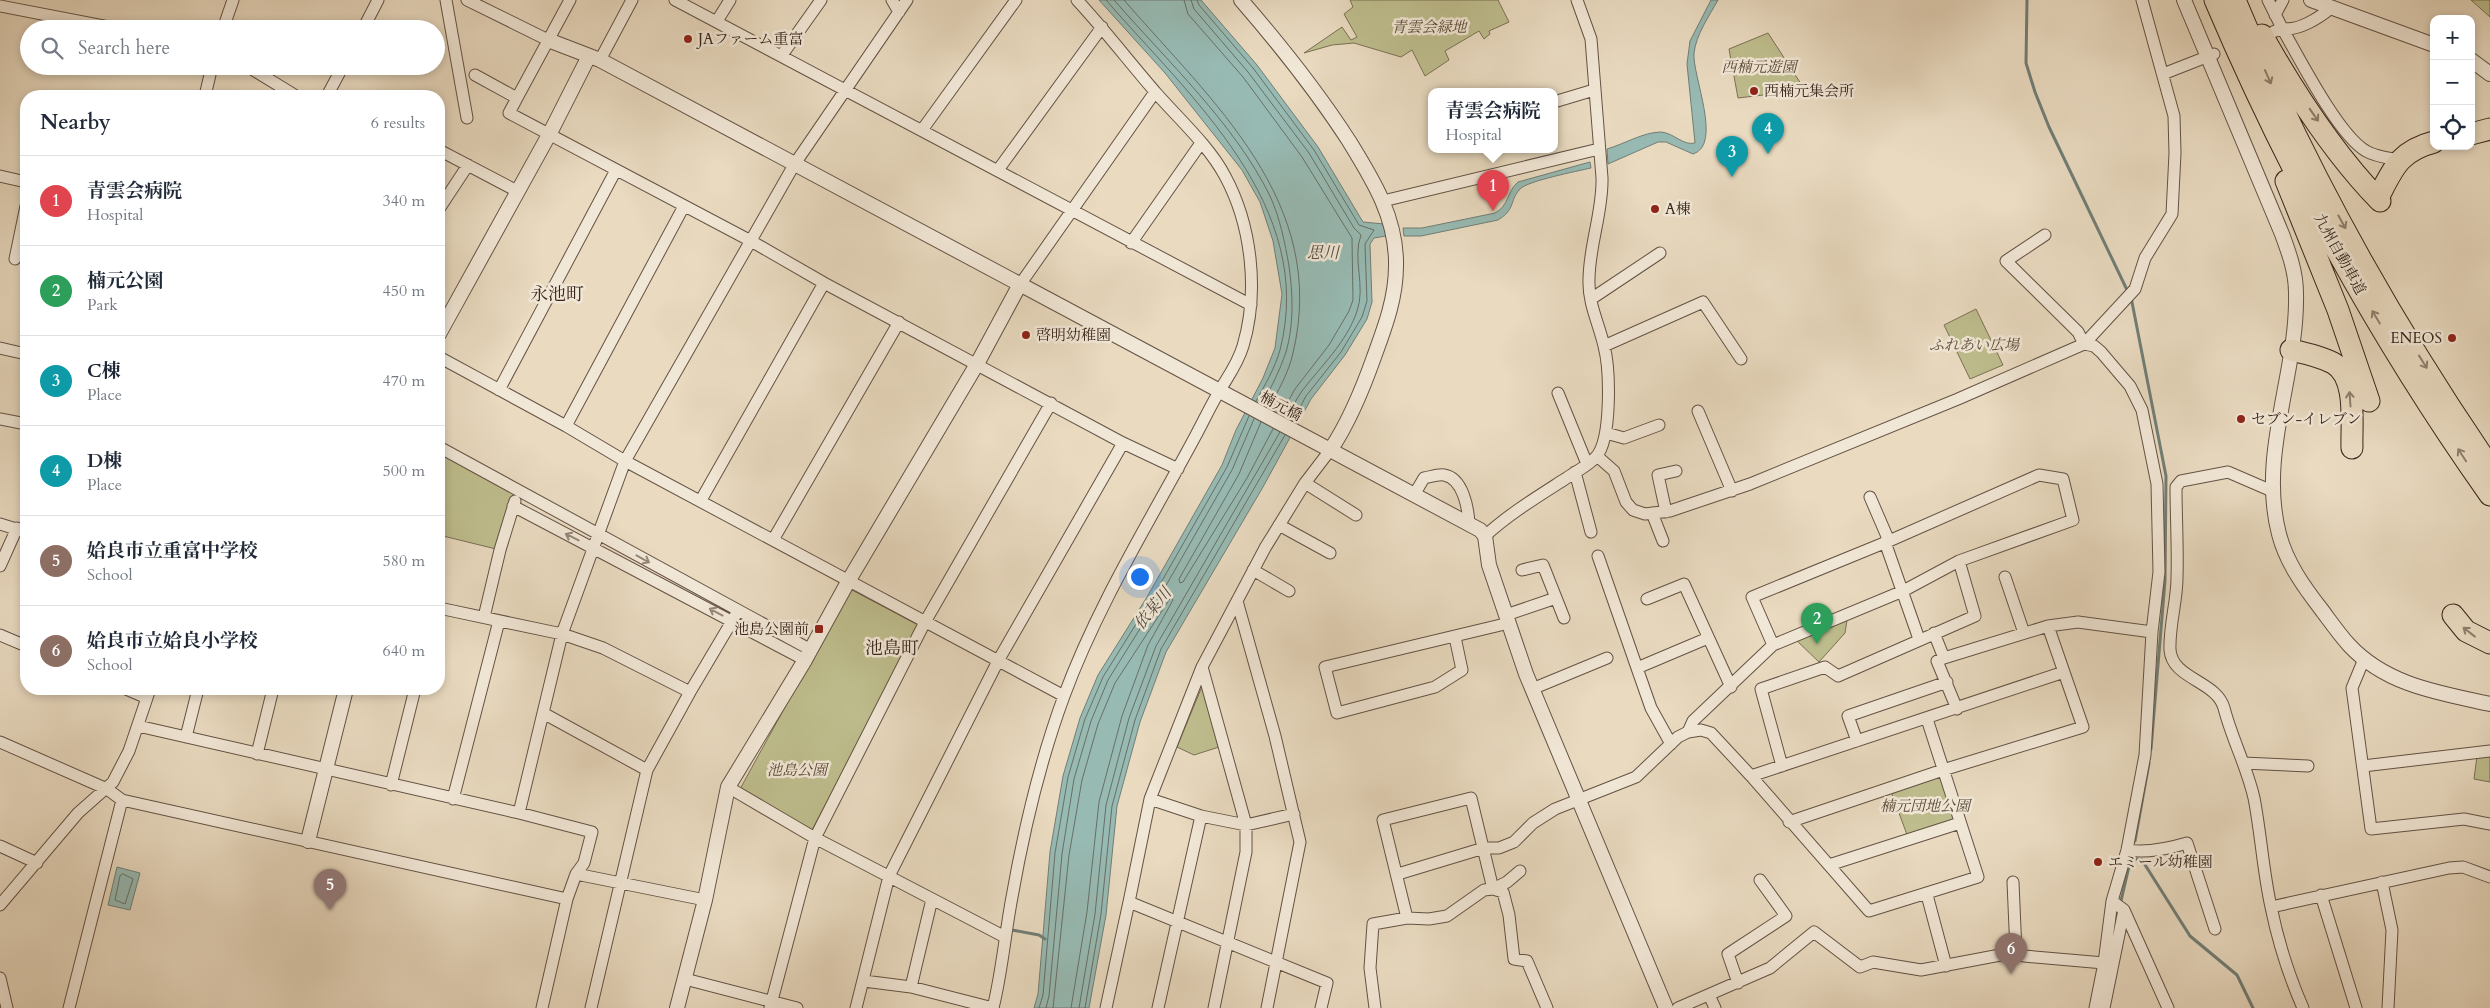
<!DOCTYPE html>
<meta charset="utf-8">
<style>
:root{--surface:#fff;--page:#f2f2f3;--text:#1f2937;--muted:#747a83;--line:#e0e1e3;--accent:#d93025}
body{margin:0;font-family:Cardo,"Noto Serif JP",serif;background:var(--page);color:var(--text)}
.controls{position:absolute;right:15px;top:15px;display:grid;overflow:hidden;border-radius:10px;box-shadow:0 2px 8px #0003}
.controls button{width:45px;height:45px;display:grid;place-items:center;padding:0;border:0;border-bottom:1px solid var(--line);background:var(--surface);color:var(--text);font:25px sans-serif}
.you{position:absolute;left:1139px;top:576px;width:18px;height:18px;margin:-12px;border:4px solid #fff;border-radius:50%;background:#1a73e8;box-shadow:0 0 0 8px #1a73e833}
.badge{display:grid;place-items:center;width:32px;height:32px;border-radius:50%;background:var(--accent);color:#fff;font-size:16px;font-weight:700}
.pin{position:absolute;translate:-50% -41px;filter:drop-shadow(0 1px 2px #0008)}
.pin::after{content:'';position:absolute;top:26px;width:18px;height:15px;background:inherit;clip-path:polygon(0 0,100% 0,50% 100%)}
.popup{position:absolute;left:1428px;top:88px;width:130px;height:65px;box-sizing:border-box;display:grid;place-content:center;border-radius:10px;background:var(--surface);filter:drop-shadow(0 1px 4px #0005);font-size:16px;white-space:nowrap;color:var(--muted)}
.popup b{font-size:19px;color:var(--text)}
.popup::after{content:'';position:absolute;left:50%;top:100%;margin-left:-10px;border:10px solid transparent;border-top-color:var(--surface)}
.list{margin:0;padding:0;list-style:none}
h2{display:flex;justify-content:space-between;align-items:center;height:65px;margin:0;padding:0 20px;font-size:21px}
h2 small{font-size:16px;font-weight:400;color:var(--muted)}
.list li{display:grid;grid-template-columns:32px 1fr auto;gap:15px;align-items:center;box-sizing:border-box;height:90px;padding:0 20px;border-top:1px solid var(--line)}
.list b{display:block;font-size:19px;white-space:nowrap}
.list p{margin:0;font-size:16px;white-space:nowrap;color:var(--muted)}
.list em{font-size:16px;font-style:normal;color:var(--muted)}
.icon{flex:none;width:28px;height:28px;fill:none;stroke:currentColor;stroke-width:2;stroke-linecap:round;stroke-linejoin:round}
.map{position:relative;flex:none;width:2490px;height:1008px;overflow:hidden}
.search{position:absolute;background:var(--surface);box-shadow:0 2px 8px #0003;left:20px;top:20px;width:425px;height:55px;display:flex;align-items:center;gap:12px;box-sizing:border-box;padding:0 18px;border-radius:28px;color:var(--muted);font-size:19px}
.panel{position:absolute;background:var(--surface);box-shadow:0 2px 8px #0003;left:20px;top:90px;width:425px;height:605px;border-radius:20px}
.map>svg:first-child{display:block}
.green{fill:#bebd8d;stroke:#7b7054}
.water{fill:#97bab3;stroke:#717e76}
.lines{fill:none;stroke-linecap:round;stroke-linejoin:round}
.shore{stroke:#686f66;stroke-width:1}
.stream{stroke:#717e76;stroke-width:3}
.minor-casing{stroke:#645244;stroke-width:13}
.tertiary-casing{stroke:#645244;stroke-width:16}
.motorway-casing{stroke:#38241a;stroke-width:23}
.minor{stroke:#f1e7d6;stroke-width:11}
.tertiary{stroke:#f1e7d6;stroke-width:14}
.motorway{stroke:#e9dac0;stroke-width:21}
.oneway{stroke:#907f6d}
.oneway2{stroke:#948678}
.poi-dot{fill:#8f2418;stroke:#f1e7d6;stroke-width:2}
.labels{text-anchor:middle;stroke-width:5;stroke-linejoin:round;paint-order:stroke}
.park-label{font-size:15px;font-style:italic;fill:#5a4a37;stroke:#f1e7d6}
.poi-label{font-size:15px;fill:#38241a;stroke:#f1e7d6;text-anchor:start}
.street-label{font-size:15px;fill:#38241a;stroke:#f1e7d6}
.water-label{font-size:16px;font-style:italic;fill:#504a40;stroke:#f1e7d6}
.quarter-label{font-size:18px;fill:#38241a;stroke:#f1e7d6}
</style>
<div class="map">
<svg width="2490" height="1008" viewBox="0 0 2490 1008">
<rect width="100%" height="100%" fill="#e9dac0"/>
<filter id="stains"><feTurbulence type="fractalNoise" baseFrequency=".004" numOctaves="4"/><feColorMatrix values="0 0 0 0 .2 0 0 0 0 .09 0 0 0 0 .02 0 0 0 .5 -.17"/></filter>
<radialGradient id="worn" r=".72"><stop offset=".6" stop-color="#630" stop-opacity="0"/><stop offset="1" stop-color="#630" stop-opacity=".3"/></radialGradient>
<path class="green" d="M1350,0H1498L1509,22L1489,31L1490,34L1484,39L1479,31L1445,51L1449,60L1425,76L1412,50L1401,57L1354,43L1332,45L1304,53L1342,27L1351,40L1357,37L1344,14L1353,7Z
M2471,0H2490V17Z
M1768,33L1805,90L1738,98L1729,49Z
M1976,309L2003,365L1970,379L1944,325Z
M439,447L520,490L500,550L439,535Z
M850,589L920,626L812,830L740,789Z
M1847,620L1845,633L1819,662L1796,640Z
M1203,684L1219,747L1194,755L1177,747Z
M2490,747V782L2474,779L2478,749Z
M1943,770L1960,823L1909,840L1890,789Z"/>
<path class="water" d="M1099,0H1201L1257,65L1318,147L1363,222L1384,224L1386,236L1374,238L1370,244L1372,302L1367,319L1345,355L1311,399L1263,487L1166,652L1140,722L1117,806L1106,915L1089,1008H1034L1038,994L1050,852L1063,776L1080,718L1098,675L1147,597L1222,465L1236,430L1263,378L1275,348L1282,294L1273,241L1260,202L1242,170L1165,73Z
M1711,0H1718C1709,16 1696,35 1694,53C1692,75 1723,145 1693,154L1666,142H1658L1608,164L1607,149C1624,144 1644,132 1661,132C1674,133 1683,146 1695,143L1687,64L1690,41Z
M1590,162L1591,168C1578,171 1527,181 1520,189C1509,201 1516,209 1498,220L1421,236H1404L1403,228H1422L1495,213C1509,206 1507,191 1518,182Z
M117,867L140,873L130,910L108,905Z"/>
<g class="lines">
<path class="shore" d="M1106,0C1190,97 1317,206 1280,350C1275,368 1265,385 1256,401
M1114,0C1167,61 1234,123 1270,196C1280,218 1285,243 1289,266C1293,294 1294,325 1286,352C1280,370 1271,388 1262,404
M1124,0C1212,102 1329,202 1293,353C1289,372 1278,391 1269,408
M1184,0L1188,14L1243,77L1302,157L1352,238L1353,300L1349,311L1329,345L1295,389L1281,414
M1191,0L1194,9L1248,72L1309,153L1354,228L1361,235C1352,258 1366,287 1357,311C1347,342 1321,366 1302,391C1296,399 1292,409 1287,418
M1197,0L1199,5L1253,68L1314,150L1359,225L1374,230L1365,244L1367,301L1362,317L1341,352L1306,396L1293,421
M1261,422L1239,474L1179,579L1180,583L1183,582L1247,478L1273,429
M123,874L133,879L125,904L115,900L120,876Z
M1039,1008L1043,995L1055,853L1068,777L1085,719L1103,677L1151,600L1227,467L1249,416
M1046,1008L1049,996L1062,854L1074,779L1091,721L1108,680L1156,603L1232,470L1254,419
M1053,1008L1069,855L1082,780L1098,724L1115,683L1171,597L1173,600L1148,645L1122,716L1099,802L1087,912L1071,1008
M1079,1008L1095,914L1106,805L1129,718L1156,646L1280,432
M1085,1008L1101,914L1112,806L1135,720L1161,649L1285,435"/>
<path class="stream" d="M2027,0L2026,63L2035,92L2049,127L2128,292
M2131,297L2166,476L2165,581L2151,749
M2135,841L2149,763
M2120,905L2131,858L2142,860L2190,936L2237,975L2253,1008
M1012,930L1039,935L1045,939"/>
<defs>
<path id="minor" d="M446,0L467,118
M467,0L548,40
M675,0L1251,305
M892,0L899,12
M2268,0L2282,28L2273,32
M0,6L119,29
M2275,15L2283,0
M717,21L730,0
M2282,28C2299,58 2339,136 2366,151C2376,157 2389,158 2400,160
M2282,28C2297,32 2319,18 2331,8
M223,29L233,0
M363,29L378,0
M782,55L821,0
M600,60L632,0
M247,66L296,96
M2163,74L2214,54
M475,75L517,98L570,0
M205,96L212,66
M327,96L343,66
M517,98L509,113L751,241L824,283L1123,443L1178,469
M1554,102L1594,90
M922,130L1016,0
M439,150L517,191
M998,170L1102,27
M0,176L26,182
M1383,201L1599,149
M439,209L468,165
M2045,235L2006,261L2078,332L2084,344
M1131,243L1201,143
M15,259L26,206
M1019,286L1155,92
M1591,299L1660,253
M2084,344L2094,346L2101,352L2130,386L2142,410L2157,484L2159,572L2152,632L2145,755L2127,850L2112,901L2104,963L2095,1008
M1604,346L1703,302L1741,359
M0,348L26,354
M439,357L566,426L625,461L1064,696
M499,390L616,170
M1558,393L1587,464
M1698,411L1732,491
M0,419L26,424
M566,426L684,206
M1606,433L1624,438L1659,425
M439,447L811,650
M1597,456L1614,471L1626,502L1633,510L1645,514L1670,511L1750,484L1958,399L2084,344L2135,289L2145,258L2172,214L2175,153L2174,116L2142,0
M1575,472L1591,532
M1305,483L1356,515
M2272,491L2228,472L2181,481L2176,487C2176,517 2178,548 2177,578C2177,601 2169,626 2170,650C2172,679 2217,681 2224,708C2232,739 2247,767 2254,798C2261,834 2263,871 2271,907C2278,941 2289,976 2303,1008
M1414,495L1424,478C1430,477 1438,474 1444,475C1463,478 1468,508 1469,523
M1870,497L1889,541
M701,500L824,283
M513,506L805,660
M1666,512L1658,475L1676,471
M1652,513L1663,541
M0,524L26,532
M1279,525L1330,553
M1485,536C1509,514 1537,497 1565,479C1575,472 1588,466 1596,457C1612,439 1610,369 1604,346C1599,324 1588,303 1589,280C1589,245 1603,212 1602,178L1591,39L1577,0
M773,540L899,322
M1885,542L1919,639
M1598,556L1637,668L1708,638
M0,566L17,528
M1253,570L1289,591
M1522,570L1543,565L1564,618
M2005,577L2024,633
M1647,599L1684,584L1731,687
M1237,601L1275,736L1300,842L1267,1008
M439,608L562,634L603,648L690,692
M1506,615L1556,598
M484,617L500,550L515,501
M1934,633L1944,658
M0,635L26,646
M1455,637L1462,670L1435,687L1337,713L1325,667L1509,623
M2364,659L2352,688L2371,829L2464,819L2490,824
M1202,667L1246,825V852L1214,1008
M1637,668L1651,708L1671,744
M126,689L147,698
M1532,689L1607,658
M1957,709L1937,661L1944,658L2048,626L2078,622L2152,632
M543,713L647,770
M138,726L519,813
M1688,732L1693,721L1773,645L1903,591L1959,561L2073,520L2063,479L2039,475L1889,541L1752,597L1773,645
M186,737L198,689
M1857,741L1848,716L1947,682
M0,742L107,789L122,800L567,899
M257,754L273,689
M2243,763L2308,766
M1782,766L1761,689L1825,667L1838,676L1975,616L1959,561
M2363,766L2490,751
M1751,776L2064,672
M391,785L415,689
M728,787L815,838L1005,937
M453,799L499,621
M1150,799L1201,816L1246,825L1294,814
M1789,822L1943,770L2083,727L2048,626
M0,846L37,863
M2127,850C2148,853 2167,849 2187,843L2215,929
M1829,865L1960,823
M576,874L705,900
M1398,874L1484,848H1499L1514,842L1533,823L1555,809L1636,777L1678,737L1688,732L1701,730L1711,733L1751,776L1869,911L1978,877L1927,719
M2013,882L2016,952
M2382,882L2392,930L2388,1008
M1493,889L1503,892L1509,915L1514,959L1527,961L1547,1008
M1927,895L1946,966
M2321,895L2356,1008
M2112,901L2124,910L2168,1008
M1129,902L1150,799L1202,667L1265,548L1305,483L1331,449
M0,905L78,813L113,782L129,751L150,689
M2271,907L2449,868L2463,867L2490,877
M1407,918L1383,820L1471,798L1493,889
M0,978L7,1008
M685,979L797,1008
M864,981L911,987L993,1008
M1738,983L1728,954L1786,916L1760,880
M911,987L932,899
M1709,995L1715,1008
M69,1008L122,800
M542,1008L567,899L576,874L584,863L592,832L519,813L562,634L625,461L794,165L907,0
M591,1008L647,770L690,692L738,611
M770,1008L815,838L925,622L1051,403
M856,1008L889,876L998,661L1123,443
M993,1008C1002,972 1005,934 1012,897C1024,829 1040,761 1064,696C1098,604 1150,521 1196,435C1204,420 1211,405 1220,390C1229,375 1238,363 1243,346C1259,292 1252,226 1225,176C1209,146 1180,120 1157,94C1130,63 1105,30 1077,0
M1106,1008L1129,902L1327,983L1321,1008
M1158,1008L1201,816
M1375,1008L1370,968L1373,924L1407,918L1429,919L1447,916L1484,890L1493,889L1507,882L1520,871
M1678,1008L1770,968L1814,932L1860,967L1873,962L1921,970L2016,952L2024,956L2104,963
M2104,1008L2124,910"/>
<path id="tertiary" d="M1241,0C1280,45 1316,90 1349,141C1373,180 1397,218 1396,266C1396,298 1385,327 1374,357C1363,388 1349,422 1331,449
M2184,0L2282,234C2289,253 2296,272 2296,293C2298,373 2258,454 2279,534C2286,562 2304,587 2321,609C2330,621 2339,634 2349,645C2386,685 2439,693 2490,704
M2311,0L2434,45
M548,40L600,60L1480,530L1485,536L1489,565L1526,674L1666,1008
M2471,60L2490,74
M439,334L550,133L589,56
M308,841L346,689
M677,1008L705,900L728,787L805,660L849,580L977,364L1019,286"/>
<path id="motorway" d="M2215,0C2289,174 2381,341 2490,495
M2235,0C2302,163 2390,321 2490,467
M2262,35C2293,90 2336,156 2380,201
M2471,134L2490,129
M2286,181L2338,310L2369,401
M2378,198C2393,169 2399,151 2434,142
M2291,350C2305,353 2320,356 2333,363C2358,377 2351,424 2352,448
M2453,615L2466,631L2490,643"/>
</defs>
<use href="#minor" class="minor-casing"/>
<use href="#tertiary" class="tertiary-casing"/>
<use href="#motorway" class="motorway-casing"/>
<use href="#minor" class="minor"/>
<use href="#tertiary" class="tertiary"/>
<use href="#motorway" class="motorway"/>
</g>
<defs><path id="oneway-shaft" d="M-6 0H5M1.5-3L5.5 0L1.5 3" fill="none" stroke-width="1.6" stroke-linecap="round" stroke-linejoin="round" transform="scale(1.25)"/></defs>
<g class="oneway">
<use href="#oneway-shaft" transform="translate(2268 77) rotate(66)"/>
<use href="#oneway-shaft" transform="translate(2314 115) rotate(55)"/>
<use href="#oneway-shaft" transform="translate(2342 222) rotate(61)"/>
<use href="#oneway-shaft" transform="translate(2376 317) rotate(-121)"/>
<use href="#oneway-shaft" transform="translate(2423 362) rotate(58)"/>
<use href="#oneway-shaft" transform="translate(2350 399) rotate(-94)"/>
<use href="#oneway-shaft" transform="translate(2462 455) rotate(-123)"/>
<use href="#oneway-shaft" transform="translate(2469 632) rotate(-142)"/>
</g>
<g class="oneway2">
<use href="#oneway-shaft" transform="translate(572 537) rotate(-153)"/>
<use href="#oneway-shaft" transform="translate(643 559) rotate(29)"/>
<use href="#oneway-shaft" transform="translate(716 612) rotate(-152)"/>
</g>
<g class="poi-dot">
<circle cx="688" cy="39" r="5"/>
<circle cx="1754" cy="91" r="5"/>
<circle cx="1655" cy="209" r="5"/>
<circle cx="1026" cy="335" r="5"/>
<circle cx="2452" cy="338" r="5"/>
<circle cx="2241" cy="419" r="5"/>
<rect x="814" y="624" width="10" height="10" rx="2.5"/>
<circle cx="2098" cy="862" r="5"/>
</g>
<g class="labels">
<g class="park-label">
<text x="1429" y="32">青雲会緑地</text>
<text x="1759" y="72">西楠元遊園</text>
<text x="1974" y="350">ふれあい広場</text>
<text x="797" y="775">池島公園</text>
<text x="1925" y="811">楠元団地公園</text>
</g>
<g class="poi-label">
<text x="698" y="44">JAファーム重富</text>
<text x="1764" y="96">西楠元集会所</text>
<text x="1665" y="214">A棟</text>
<text x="1036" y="340">啓明幼稚園</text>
<text x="2442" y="343" text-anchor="end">ENEOS</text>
<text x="2251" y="424">セブン-イレブン</text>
<text x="809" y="634" text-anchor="end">池島公園前</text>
<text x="2108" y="867">エミール幼稚園</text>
</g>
<g class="street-label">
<text transform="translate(2340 254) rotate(61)" y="5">九州自動車道</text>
<text transform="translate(1281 406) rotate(28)" y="5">楠元橋</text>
</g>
<g class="water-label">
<text x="1323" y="258">思川</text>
<text transform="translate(1152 608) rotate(-51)" y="6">依某川</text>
</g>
<g class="quarter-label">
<text x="557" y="300">永池町</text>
<text x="892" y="654">池島町</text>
</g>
</g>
<rect width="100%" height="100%" filter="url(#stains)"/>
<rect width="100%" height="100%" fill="url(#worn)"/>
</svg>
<div class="controls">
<button>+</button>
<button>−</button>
<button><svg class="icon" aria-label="locate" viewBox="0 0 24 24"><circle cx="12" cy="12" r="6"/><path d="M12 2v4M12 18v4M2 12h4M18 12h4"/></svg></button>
</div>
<div class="you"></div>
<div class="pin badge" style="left:1493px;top:211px;background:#e0444e">1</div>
<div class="popup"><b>青雲会病院</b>Hospital</div>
<div class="pin badge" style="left:1817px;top:644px;background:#2e9e5b">2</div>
<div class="pin badge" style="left:1732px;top:177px;background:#0f9aa8">3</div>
<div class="pin badge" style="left:1768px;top:154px;background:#0f9aa8">4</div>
<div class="pin badge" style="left:330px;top:910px;background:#8d6e63">5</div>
<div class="pin badge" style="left:2011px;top:974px;background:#8d6e63">6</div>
<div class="search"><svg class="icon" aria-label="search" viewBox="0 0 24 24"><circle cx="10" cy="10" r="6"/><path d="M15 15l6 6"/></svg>Search here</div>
<section class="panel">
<h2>Nearby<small>6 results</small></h2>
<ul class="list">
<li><span class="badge" style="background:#e0444e">1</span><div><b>青雲会病院</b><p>Hospital</p></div><em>340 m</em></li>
<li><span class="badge" style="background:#2e9e5b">2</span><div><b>楠元公園</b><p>Park</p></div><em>450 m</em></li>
<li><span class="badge" style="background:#0f9aa8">3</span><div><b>C棟</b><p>Place</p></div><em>470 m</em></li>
<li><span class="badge" style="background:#0f9aa8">4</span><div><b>D棟</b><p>Place</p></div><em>500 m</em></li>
<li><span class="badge" style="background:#8d6e63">5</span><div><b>姶良市立重富中学校</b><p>School</p></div><em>580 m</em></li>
<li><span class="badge" style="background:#8d6e63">6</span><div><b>姶良市立姶良小学校</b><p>School</p></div><em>640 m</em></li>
</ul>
</section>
</div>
